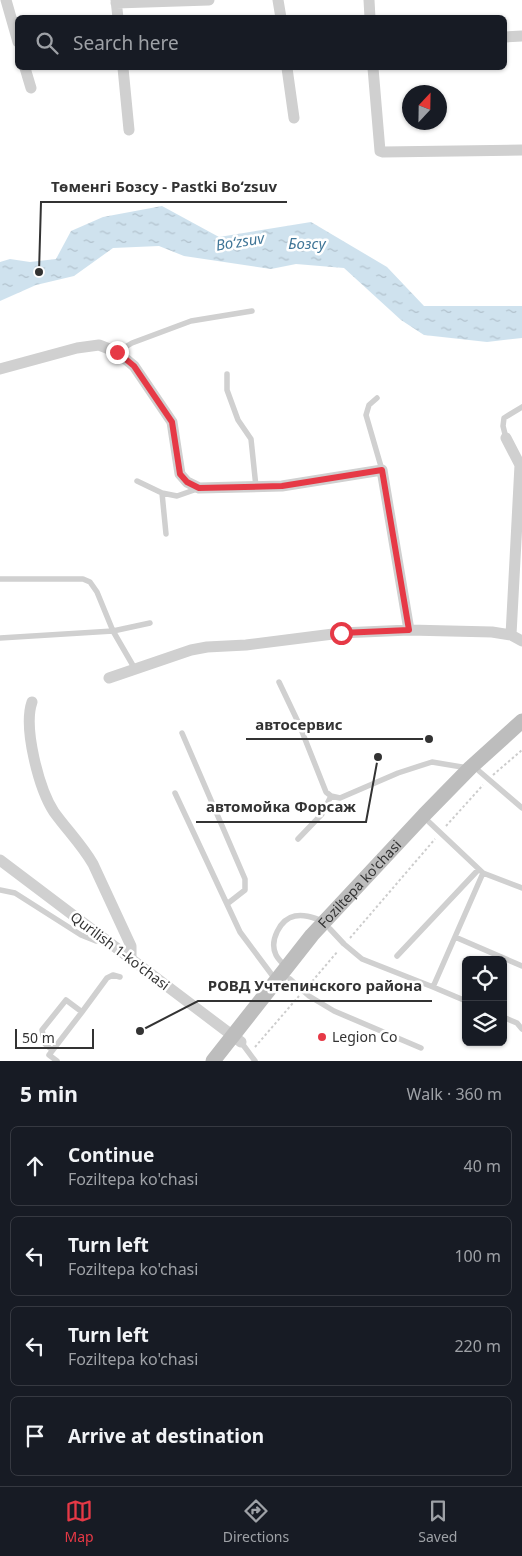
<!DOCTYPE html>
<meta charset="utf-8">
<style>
:root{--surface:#171b24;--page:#242831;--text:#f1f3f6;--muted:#9ea1a6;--line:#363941;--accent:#e63946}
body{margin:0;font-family:"Noto Sans",sans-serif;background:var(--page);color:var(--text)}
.controls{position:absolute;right:15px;bottom:15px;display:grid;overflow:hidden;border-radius:8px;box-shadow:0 1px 4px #0004}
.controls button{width:45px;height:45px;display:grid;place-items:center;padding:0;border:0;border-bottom:1px solid var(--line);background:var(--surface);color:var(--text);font:25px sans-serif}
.compass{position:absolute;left:402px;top:85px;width:45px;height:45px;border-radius:50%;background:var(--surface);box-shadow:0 1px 4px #0004;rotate:22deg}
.scale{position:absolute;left:15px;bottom:12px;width:79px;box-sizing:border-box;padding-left:5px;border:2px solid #333;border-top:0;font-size:14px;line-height:18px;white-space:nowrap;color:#333;-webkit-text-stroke:4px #fff;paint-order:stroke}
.stop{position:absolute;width:15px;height:15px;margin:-11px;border:4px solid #e63946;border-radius:50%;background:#fff}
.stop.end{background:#e63946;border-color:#fff;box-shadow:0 1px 5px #0008}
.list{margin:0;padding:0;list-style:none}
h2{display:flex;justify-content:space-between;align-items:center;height:65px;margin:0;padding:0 20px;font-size:21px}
h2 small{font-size:16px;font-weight:400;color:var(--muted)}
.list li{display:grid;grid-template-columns:32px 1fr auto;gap:15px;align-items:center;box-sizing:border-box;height:80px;margin:0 10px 10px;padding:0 10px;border:1px solid var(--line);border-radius:8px}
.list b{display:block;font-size:19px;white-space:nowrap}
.list p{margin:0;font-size:16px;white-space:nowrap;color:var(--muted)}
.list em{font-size:16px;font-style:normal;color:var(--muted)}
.icon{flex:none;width:28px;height:28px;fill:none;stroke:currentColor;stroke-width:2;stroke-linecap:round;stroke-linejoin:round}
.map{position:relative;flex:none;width:522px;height:1061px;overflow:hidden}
.search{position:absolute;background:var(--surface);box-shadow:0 1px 4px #0004;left:15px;right:15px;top:15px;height:55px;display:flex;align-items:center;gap:12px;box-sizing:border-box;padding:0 18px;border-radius:8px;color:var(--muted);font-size:19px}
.sheet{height:425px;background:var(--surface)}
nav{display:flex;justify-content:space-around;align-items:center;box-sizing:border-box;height:70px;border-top:1px solid var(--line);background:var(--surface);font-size:14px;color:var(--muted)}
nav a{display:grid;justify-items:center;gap:2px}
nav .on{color:var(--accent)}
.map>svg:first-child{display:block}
.water{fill:url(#water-ripples)}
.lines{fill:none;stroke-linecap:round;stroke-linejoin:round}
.path{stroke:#cdcdcd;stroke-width:2;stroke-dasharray:2.5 2.5;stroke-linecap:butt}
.lane{stroke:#d0d0d0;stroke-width:5.5}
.street{stroke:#d0d0d0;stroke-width:11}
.secondary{stroke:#bdbdbd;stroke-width:15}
.route{stroke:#e63946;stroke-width:6}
.poi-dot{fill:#e63946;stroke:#fff;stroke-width:2}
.labels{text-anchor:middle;stroke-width:5;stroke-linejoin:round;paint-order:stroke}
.street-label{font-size:14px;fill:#333;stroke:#fff}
.poi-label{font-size:14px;fill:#333;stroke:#fff;text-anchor:start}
.water-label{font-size:15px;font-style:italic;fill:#3f7597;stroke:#fff}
.leader{fill:none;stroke:#333;stroke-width:2}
.callout-dot{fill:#333;stroke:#fff;stroke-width:2}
.callout-label{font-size:15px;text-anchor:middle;font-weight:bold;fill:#333;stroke:#fff;stroke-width:5;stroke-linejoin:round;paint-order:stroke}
</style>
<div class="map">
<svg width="522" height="1061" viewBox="0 0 522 1061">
<defs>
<pattern id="water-ripples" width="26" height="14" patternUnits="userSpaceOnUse" patternTransform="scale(1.25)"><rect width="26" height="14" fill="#cfe2ee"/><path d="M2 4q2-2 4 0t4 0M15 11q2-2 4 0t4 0" fill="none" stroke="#b2c2cd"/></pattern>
</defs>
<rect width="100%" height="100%" fill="#fff"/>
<path class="water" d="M162,206L219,237L311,222L387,267L424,306H522V338L487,342L424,335L401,320L344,268L296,264L271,269L184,256L159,246L113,248L74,276L36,285L0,301V262L10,259L30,262L56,259L71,231L103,217Z"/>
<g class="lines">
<path class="path" d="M493,775L522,750
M446,826L483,785
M350,938L435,839
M309,985L338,951
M255,1047L299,996"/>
<path class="lane" d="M117,352L132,343L191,321L252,311
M227,374V390L238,420L251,439L256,487
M377,398L369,405L366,415L382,470
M506,438L503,426L504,418L522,407
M137,481L162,493L177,496L197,489
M162,493L166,534
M0,579H83L90,582L97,592L113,631L135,669
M0,638L113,631L150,623
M279,682L299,724L326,792L331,796L340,798L398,773L432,762L468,768
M182,733L245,879V890L227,904
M479,771L522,808
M175,793L240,932L275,979
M429,822L483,873L433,987L466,1001
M298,839L322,814L331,796
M483,873L522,888
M0,890L15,893L81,935L96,941L102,938
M330,929L344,944L362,959L433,987
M455,937L522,966
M397,956L478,870
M286,967C283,964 278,959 276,955C269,941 280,919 295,916C305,914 314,918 323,921
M290,979L309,996L334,1011L421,1048
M503,1017L517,1023L522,1029
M241,1042L255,1061
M52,1050L45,1044L42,1030L66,1000L82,1012
M57,1061L49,1055L82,1012L107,978L113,975L120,977"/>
<path class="street" d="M6,0L18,42
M116,0L118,18
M278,0L281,18
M369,0L370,18
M116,3L209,0
M504,37L522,36
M25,68L31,88
M123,68L129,130
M287,68L294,118
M373,68L380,151L383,152L522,150
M0,369L77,348L99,345L117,352L134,366L172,422L180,474L187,482L199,488L282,486L382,470L409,630
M506,438L520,465L511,635
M109,678L191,650L207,647L246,645L341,633L409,630L492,632L511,635L522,641
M32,702C23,728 39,789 54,812C67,830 82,845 93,864L131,946V959
M0,860L241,1042"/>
<path class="secondary" id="s1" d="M213,1061L312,935L424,815L470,768L522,721"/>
</g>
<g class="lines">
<path class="route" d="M117,352L134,366L172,422L180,474L187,482L199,488L282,486L382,470L409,630L341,633"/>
</g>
<circle class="poi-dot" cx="322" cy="1037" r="5"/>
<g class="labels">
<g class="street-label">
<text dy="5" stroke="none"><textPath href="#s1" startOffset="230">Foziltepa ko'chasi</textPath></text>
<text transform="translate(120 951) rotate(37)" y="5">Qurilish 1-ko'chasi</text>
</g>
<g class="poi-label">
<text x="332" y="1042">Legion Co</text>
</g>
<g class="water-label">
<text transform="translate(240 242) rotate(-9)" y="5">Boʻzsuv</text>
<text x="307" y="249">Бозсу</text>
</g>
</g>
<path class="leader" d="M39 272L41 202H287M429 739L353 739H246M378 757L366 822H196M140 1031L198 1001H432"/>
<g class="callout-dot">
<circle cx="39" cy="272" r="5"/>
<circle cx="429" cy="739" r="5"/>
<circle cx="378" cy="757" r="5"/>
<circle cx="140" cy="1031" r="5"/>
</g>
<g class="callout-label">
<text x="164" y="192">Төменгі Бозсу - Pastki Boʻzsuv</text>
<text x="299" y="730">автосервис</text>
<text x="281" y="812">автомойка Форсаж</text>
<text x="315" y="991">РОВД Учтепинского района</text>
</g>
</svg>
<div class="controls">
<button><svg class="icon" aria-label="locate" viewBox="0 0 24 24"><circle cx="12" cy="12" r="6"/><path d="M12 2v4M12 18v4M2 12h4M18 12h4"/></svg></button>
<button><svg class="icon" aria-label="layers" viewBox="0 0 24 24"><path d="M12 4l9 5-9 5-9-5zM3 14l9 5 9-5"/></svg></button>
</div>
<svg class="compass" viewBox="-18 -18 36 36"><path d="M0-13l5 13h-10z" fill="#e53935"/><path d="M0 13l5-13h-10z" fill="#9ea1a6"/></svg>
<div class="scale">50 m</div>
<div class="stop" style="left:341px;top:633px"></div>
<div class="stop end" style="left:117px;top:352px"></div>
<div class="search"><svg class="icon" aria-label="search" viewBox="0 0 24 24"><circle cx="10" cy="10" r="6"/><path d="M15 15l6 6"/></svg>Search here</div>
</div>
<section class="sheet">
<h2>5 min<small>Walk · 360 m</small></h2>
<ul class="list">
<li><svg class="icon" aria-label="ahead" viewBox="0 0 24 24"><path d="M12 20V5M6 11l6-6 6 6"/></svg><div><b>Continue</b><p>Foziltepa ko'chasi</p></div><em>40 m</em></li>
<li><svg class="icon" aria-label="left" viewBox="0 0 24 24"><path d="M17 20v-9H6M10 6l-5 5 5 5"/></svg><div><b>Turn left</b><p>Foziltepa ko'chasi</p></div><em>100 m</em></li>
<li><svg class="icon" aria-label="left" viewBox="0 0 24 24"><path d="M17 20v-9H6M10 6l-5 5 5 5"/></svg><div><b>Turn left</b><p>Foziltepa ko'chasi</p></div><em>220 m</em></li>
<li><svg class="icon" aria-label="arrive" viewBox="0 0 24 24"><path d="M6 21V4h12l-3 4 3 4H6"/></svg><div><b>Arrive at destination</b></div></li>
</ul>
</section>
<nav>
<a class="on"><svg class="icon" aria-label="map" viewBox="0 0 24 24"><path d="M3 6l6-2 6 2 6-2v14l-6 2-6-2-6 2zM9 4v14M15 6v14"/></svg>Map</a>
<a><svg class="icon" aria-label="directions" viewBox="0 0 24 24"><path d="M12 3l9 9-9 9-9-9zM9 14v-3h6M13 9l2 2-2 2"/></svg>Directions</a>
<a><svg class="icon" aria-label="saved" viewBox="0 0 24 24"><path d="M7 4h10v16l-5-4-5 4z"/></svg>Saved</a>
</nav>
